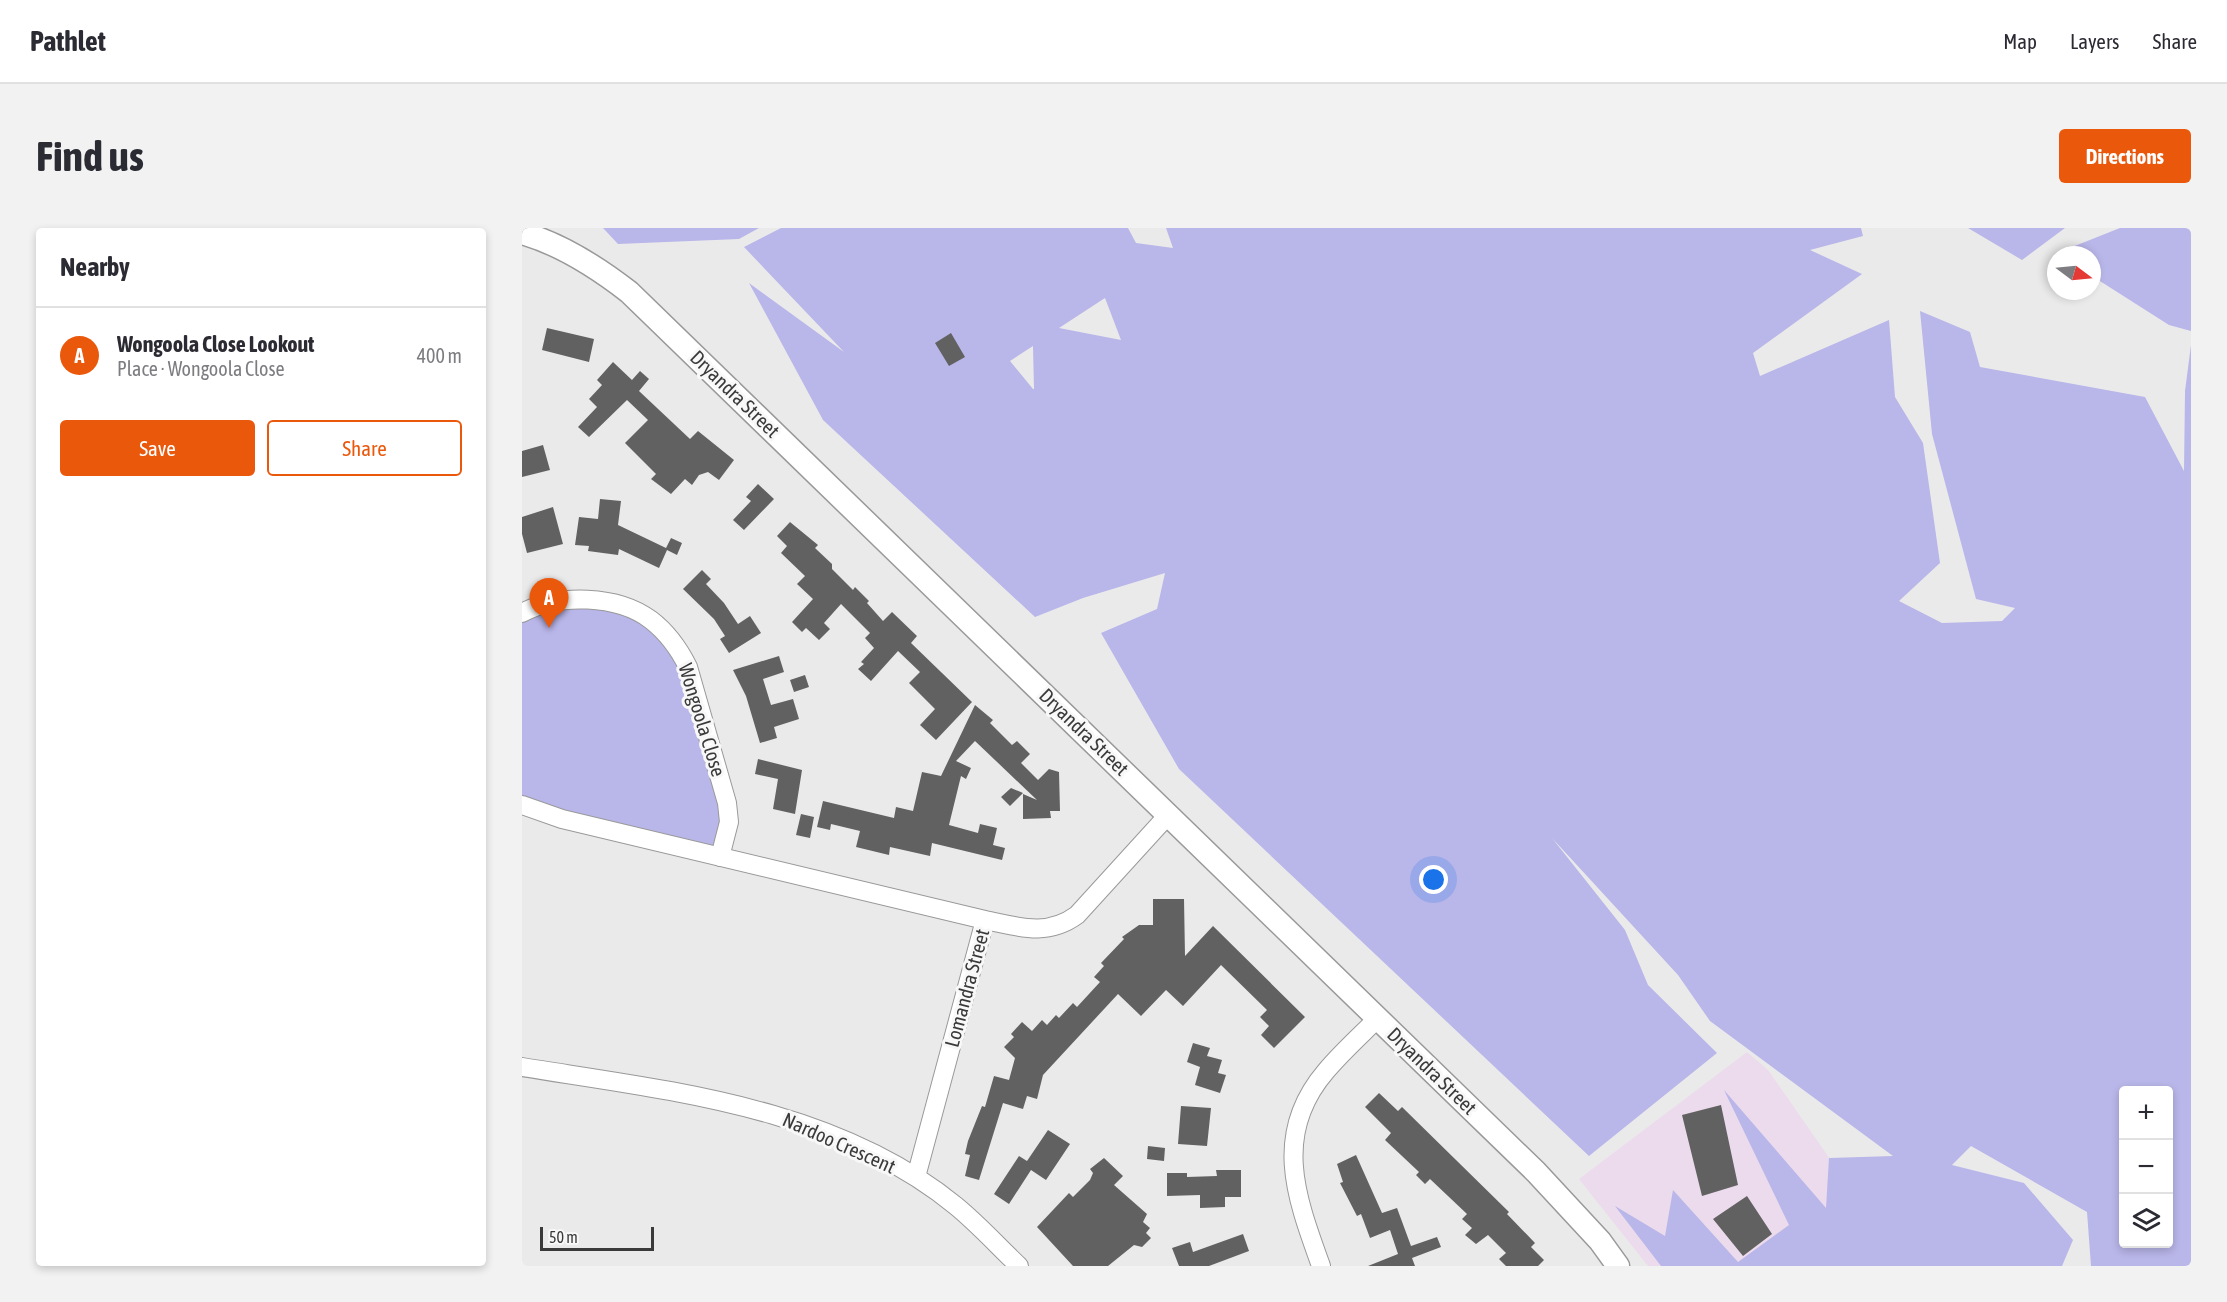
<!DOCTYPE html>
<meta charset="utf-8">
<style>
:root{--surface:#fff;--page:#f2f2f3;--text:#2b2b33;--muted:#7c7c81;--line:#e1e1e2;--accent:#ea580c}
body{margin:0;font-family:"Asap Condensed",sans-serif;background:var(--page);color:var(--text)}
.controls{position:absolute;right:18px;bottom:18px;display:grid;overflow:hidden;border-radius:6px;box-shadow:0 3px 9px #0003}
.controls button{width:54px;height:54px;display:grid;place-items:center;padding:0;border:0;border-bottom:2px solid var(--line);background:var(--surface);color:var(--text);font:30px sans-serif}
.compass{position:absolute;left:1525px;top:18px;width:54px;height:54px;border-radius:50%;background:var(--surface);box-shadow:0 3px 9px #0003;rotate:106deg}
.scale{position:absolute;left:18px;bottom:15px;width:114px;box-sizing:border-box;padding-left:6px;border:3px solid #3a3a3a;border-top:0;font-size:16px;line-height:21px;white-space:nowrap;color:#3a3a3a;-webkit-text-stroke:4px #f8f8f9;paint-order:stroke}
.you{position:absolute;left:912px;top:652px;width:21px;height:21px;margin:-15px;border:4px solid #fff;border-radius:50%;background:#1a73e8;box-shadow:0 0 0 9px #1a73e833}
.badge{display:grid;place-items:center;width:39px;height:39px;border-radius:50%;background:var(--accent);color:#fff;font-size:20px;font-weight:700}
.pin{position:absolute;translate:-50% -50px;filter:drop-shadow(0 2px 3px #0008)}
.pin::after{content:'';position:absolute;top:32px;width:21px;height:18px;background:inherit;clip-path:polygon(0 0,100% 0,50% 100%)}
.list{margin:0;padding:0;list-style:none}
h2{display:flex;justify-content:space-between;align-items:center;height:78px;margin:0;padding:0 24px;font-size:26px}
h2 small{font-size:20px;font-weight:400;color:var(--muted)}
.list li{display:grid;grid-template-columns:39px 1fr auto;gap:18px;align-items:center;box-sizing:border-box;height:96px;padding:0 24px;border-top:2px solid var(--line)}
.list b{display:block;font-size:22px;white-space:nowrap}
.list p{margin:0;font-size:20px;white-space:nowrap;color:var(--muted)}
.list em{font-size:20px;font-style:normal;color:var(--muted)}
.actions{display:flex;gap:12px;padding:18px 24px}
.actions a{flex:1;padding:14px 0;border:2px solid var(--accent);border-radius:6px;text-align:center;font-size:21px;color:var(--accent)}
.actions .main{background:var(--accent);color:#fff}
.icon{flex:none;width:33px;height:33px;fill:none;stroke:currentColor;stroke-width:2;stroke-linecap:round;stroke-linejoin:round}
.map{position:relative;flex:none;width:1669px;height:1038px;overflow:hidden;border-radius:6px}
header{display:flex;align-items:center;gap:36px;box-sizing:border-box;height:84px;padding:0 30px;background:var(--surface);border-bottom:2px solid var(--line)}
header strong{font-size:28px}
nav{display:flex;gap:33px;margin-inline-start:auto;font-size:21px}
.intro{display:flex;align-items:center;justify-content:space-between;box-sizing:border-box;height:144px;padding:0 36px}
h1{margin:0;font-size:42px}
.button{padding:15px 27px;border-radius:6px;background:var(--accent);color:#fff;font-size:21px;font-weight:700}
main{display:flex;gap:36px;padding:0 36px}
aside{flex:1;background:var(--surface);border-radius:6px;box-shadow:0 3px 9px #0003}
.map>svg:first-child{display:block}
.commercial{fill:#ebdbec}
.green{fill:#b9b6e9;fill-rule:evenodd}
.building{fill:#626161}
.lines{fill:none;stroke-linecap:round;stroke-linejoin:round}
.minor-casing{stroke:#99999a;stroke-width:20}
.tertiary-casing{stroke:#99999a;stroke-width:25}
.minor{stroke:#fff;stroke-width:18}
.tertiary{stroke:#fff;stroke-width:22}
.labels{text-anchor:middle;stroke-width:6;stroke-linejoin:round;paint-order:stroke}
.street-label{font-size:20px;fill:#3a3a3a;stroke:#f8f8f9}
</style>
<header>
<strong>Pathlet</strong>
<nav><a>Map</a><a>Layers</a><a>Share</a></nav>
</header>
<div class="intro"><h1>Find us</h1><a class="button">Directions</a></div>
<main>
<aside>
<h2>Nearby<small></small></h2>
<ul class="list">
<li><span class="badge">A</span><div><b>Wongoola Close Lookout</b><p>Place · Wongoola Close</p></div><em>400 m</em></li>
</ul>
<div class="actions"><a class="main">Save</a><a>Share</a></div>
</aside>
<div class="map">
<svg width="1669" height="1038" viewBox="0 0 1669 1038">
<rect width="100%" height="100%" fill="#ebeaeb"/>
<path class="commercial" d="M1225,824L1246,842L1331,964L1255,1038H1126L1057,951Z"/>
<path class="green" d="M81,0H237L217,11L96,16Z
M259,0H606L614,15L651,20L644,0H1339L1341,8L1288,22L1340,46L1231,125L1238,148L1367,92L1373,169L1401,215L1418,335L1377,373L1420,395L1480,393L1493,380L1454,371L1410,206L1398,83L1448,104L1458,139L1623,169L1662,243L1663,163L1669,117V1038H1569L1565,984L1449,918L1430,937L1502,955L1551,1012L1540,1038H1139L1093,978L1143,1008L1151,962L1216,1034L1267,997L1202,862L1304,980L1307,930L1371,928L1188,793L1156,747L1030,610L1103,702L1126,757L1195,825L1067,928L657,541L579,405L635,381L643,345L561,370L513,389L301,192L227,55L322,124L222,19ZM583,70L599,112L537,100ZM511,118L512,161H511L488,133ZM1602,862H1646V1016H1602Z
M1446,0H1543L1500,32Z
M1598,0H1669V103L1647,97L1570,48V27L1535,25Z
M89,375L156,421L205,575L198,629L0,577V385Z"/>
<path class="building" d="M25,100L72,111L67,134L20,122Z
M429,105L443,129L427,138L413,115Z
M91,134L110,152L118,143L127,151L117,163L168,211L176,203L212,232L197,252L186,244L177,247L170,257L163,251L149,266L129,251L134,246L103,215L126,192L105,172L67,209L56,199L75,179L67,171L80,157L75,152Z
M21,217L28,242L0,249V223Z
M236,256L252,271L222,302L211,292L229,273L224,269Z
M78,271L99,273L96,297L144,320L149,310L160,315L155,327L145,322L137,340L97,321L96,327L66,323L67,318L53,317L57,289L76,291Z
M31,279L41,316L5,325L0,306V289Z
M268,294L296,317L293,320L310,336V341L331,362L333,359L347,373L345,375L361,393L370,384L395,408L389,415L450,474L414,512L398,497L413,481L387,455L398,444L376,423L349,453L336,441L342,436L339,434L352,420L343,410L348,405L319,376L302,395L308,401L297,412L284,400L280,404L270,394L291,371L275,356L283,348L259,325L265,318L255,308Z
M180,342L189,351L184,356L202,375L216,396L228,388L239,405L207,425L198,411L203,408L192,391L161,361Z
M257,428L262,444L241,451L249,477L271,471L277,491L252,499L255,510L238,515L224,468L211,442Z
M283,447L287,459L272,464L268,452Z
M453,477L471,492L468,495L490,517L495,513L508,526L499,535L516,552L527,541L537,544L538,583H528L529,590L501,591V566L515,572L453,513L434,533L449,540L444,551L439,548L427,597L456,605L458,596L475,600L471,617L483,620L480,632L410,615L408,628L368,619L367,627L334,619L338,603L309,596L308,602L295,599L301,573L372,590L374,579L391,583L400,544L419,548Z
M236,531L280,542L273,586L251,581L256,551L233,546Z
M489,560L501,565L488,578L479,569Z
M279,586L292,589L288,610L274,607Z
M631,671H662L663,728L691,698L783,789L752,820L739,807L747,798L738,789L745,782L699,737L661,778L644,762L619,788L596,766L521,847L515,871L505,868L501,881L481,875L457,952L443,948L448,927L443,926L446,913L460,878L463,879L472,848L487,852L493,830L482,819L492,809L489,806L500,794L510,803L520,792L525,797L534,787L537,790L551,775L555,779L578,754L572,749L582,738L579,735L602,711L600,709L617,697H631Z
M671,815L688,820L685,828L700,832L696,845L704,847L698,865L673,857L678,839L665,834Z
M857,865L876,883L880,879L987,984L985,986L1013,1015L1009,1019L1022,1032L1016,1038H984L977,1031L984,1025L966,1007L954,1016L943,1007L950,1000L940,991L945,986L908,951L903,956L894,947L897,944L863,912L869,905L843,879Z
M1199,877L1216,957L1180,968L1160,887Z
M659,878L689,880L685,918L656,916Z
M526,902L548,916L524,952L509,942L487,976L472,966L497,928L505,933Z
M626,918L643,920L642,933L625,931Z
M834,927L860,985L875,980L889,1018L915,1009L919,1019L890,1030L893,1038H846L876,1026L868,1002L848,1010L839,986L835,988L818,955L821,954L815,936Z
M582,930L601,948L592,957L625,986L621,994L628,1000L624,1005L629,1010L620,1019L612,1017L586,1038H551L515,999L547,965L551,969L568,952L571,945L568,941Z
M694,942H719V969H703V979L678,980V967L645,968V945H665V949L695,948Z
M1225,968L1250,1006L1221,1028L1191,991Z
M721,1006L727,1023L687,1038H657L650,1020L668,1014L671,1024Z"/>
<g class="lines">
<defs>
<path id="minor" d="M0,385C36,365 96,367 129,392C146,405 157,421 166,439L205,575L207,594L198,629
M0,577L40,591L463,692C497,699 525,709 555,687L647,586
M0,839C149,863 313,879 434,978C456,996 476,1018 497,1038
M394,949L463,692
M799,1038C774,969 750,906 804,843C820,824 839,807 856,790"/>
<path id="tertiary" d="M0,5C39,16 76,40 107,64L1014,944L1078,1013L1096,1038"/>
</defs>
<use href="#minor" class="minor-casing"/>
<use href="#tertiary" class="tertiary-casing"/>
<use href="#minor" class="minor"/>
<use href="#tertiary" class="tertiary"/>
</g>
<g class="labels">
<g class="street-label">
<text transform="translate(213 166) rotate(44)" y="7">Dryandra Street</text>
<text transform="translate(180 492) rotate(73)" y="7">Wongoola Close</text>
<text transform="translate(562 504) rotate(44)" y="7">Dryandra Street</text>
<text transform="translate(445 760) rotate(-75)" y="7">Lomandra Street</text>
<text transform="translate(910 843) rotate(44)" y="7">Dryandra Street</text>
<text transform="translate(317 915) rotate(24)" y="7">Nardoo Crescent</text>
</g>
</g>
</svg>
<div class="controls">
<button>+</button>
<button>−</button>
<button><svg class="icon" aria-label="layers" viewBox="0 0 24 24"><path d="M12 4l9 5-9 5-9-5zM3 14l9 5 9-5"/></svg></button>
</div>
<svg class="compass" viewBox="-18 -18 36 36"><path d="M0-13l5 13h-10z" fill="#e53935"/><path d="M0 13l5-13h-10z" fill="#7c7c81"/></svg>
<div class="scale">50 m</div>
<div class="you"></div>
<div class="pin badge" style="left:27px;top:400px">A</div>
</div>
</main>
